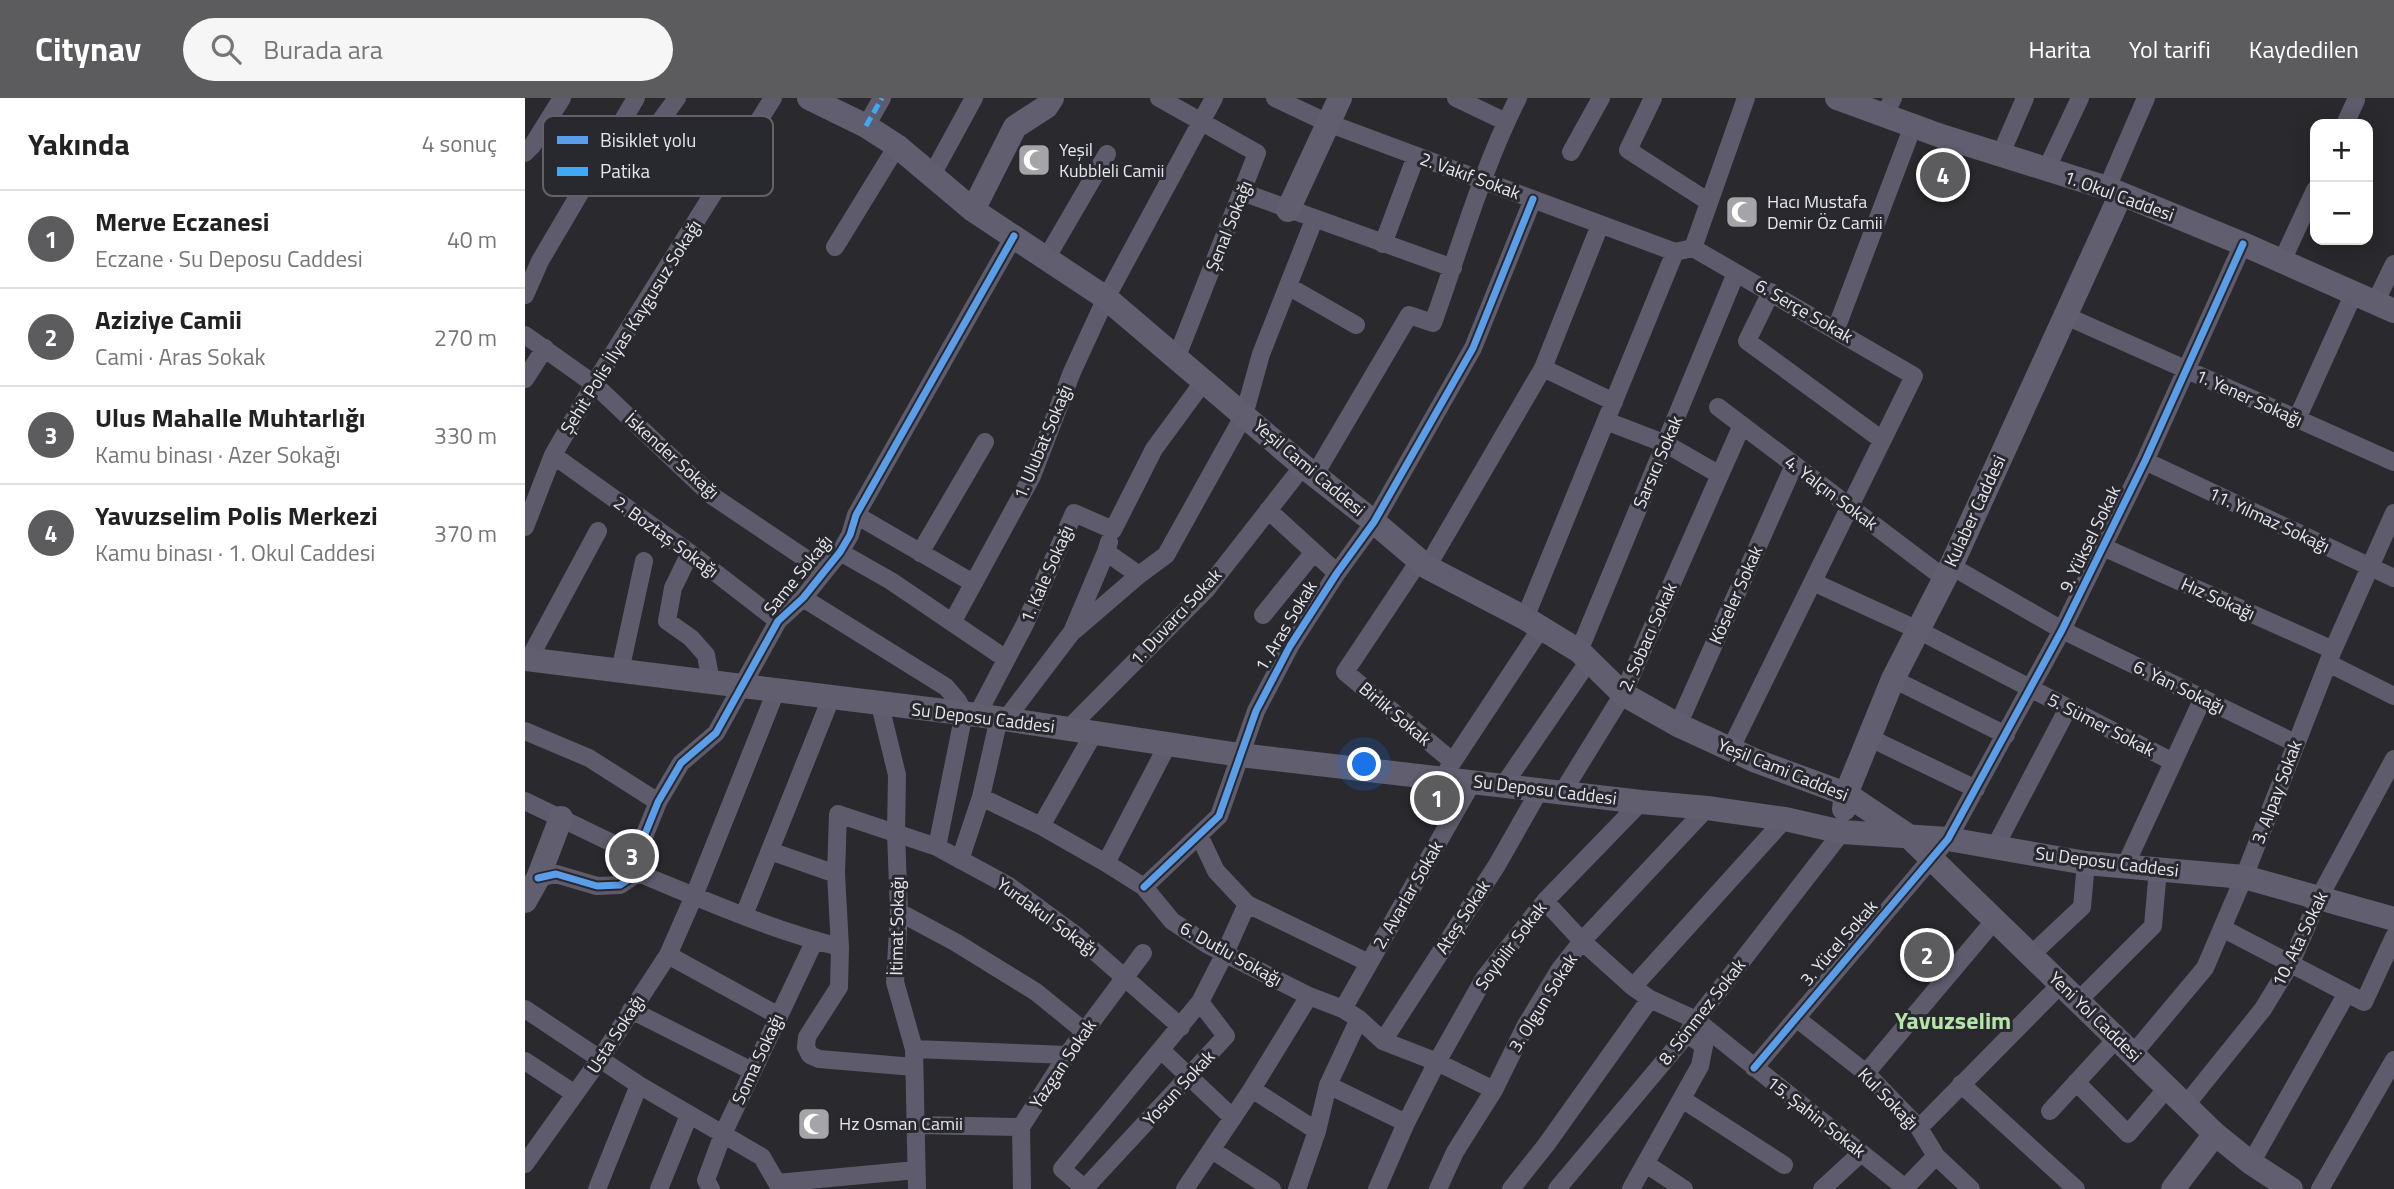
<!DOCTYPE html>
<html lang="tr">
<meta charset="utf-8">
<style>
:root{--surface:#fff;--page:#f6f6f6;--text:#222;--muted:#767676;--line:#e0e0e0;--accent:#5c5c5f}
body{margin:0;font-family:"Titillium Web",sans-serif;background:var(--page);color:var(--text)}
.controls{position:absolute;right:21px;top:21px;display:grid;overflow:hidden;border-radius:14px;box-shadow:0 4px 18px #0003}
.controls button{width:63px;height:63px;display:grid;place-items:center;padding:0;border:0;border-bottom:2px solid var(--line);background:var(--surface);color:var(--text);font:35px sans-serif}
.you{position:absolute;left:840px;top:667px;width:24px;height:24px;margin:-18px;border:5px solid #fff;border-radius:50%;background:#1a73e8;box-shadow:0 0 0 10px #1a73e833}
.badge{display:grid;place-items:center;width:46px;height:46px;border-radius:50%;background:var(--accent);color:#fff;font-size:23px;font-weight:700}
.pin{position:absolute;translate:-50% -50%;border:4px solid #fff;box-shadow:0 2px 7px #0006}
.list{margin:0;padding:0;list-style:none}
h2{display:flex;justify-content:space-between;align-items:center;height:91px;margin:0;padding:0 28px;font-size:30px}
h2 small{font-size:23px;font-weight:400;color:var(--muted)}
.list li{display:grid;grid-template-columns:46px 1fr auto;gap:21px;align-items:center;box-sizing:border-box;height:98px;padding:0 28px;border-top:2px solid var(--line)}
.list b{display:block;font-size:26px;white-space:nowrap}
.list p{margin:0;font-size:23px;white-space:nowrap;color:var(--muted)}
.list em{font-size:23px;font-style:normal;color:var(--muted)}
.icon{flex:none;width:38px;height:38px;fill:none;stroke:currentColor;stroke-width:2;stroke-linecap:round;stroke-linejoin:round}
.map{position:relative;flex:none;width:1869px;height:1091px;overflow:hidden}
header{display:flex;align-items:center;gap:42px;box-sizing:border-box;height:98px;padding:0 35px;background:var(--accent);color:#fff}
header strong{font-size:33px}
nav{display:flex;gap:38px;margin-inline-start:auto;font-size:24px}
.search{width:490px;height:63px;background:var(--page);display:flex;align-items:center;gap:18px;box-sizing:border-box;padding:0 24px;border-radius:38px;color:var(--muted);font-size:26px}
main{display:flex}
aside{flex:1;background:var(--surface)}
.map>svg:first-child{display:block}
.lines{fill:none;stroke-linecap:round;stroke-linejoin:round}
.minor{stroke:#5e5c6c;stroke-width:18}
.secondary{stroke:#605e6f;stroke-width:24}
.quiet{stroke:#3fa9f5;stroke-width:5;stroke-dasharray:10 5;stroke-linecap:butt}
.cycleway-casing{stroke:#28282f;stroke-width:11}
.cycleway{stroke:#5a9eea;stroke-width:7}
.labels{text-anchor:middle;stroke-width:6;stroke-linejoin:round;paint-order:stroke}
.poi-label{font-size:18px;fill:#e6e6eb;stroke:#28282f;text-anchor:start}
.street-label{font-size:18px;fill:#e6e6eb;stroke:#28282f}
.district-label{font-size:24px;font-weight:bold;fill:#b3e6a7;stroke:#28282f}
.key{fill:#28282f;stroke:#616167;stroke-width:2}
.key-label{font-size:19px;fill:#e6e6eb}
</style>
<header>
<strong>Citynav</strong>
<div class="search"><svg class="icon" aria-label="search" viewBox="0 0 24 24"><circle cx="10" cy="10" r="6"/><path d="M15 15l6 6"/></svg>Burada ara</div>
<nav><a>Harita</a><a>Yol tarifi</a><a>Kaydedilen</a></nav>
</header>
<main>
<aside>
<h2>Yakında<small>4 sonuç</small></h2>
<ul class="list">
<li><span class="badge">1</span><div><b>Merve Eczanesi</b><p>Eczane · Su Deposu Caddesi</p></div><em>40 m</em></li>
<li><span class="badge">2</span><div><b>Aziziye Camii</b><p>Cami · Aras Sokak</p></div><em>270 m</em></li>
<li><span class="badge">3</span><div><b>Ulus Mahalle Muhtarlığı</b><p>Kamu binası · Azer Sokağı</p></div><em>330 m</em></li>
<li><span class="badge">4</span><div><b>Yavuzselim Polis Merkezi</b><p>Kamu binası · 1. Okul Caddesi</p></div><em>370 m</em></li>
</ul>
</aside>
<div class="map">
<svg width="1869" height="1091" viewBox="0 0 1869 1091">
<rect width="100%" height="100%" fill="#29292e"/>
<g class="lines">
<path class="minor" d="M634,0L732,55L651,261
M750,0L803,25L1150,154L1168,150
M931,0L981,24
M1128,0L1103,52L1184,104
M1359,18L1368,0
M1820,26L1831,2
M341,28L357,0
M120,44L152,0
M1046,54L1076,0
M0,55L7,48L37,0
M1475,58L1500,0
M1521,72L1555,0
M407,77L449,0
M1582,90L1621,0
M717,94L928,170
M858,146L891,58
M310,149L372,48
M1168,150L1389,278L1205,652
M1168,150L1221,0
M522,159L582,56
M1757,163L1790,92
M763,188L831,227
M1246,194L1222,243L1357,342
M0,197L15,163L111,0
M1850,205L1869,166
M1541,218L1869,364
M1311,231L1388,28
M0,237L69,286L186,397L299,473
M1018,270L1089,304
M0,281L20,250
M1193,309L1419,480
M1772,321L1829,195
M1081,323L1141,346L1195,377
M28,357L165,455L253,523
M1620,363L1869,480
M789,378L884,217L908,225C935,150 957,71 993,0
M743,412L812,475
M331,417L448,485
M0,429L28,357L69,286L248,0
M1578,449L1808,552
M315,454L366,483L481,561
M165,455L148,490L142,523L166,540L181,557L186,584
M395,455L460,344
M894,463L820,574L927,663
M1426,468L1537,532L1770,645
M902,469L1018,270L1075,127
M614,477L641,457L719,317L736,256L789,122
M1288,484L1393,532L1648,664
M278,500L421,589L433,603L439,615L412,749
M738,517L789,454
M1000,520L1150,154
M428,523L507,378L547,274L581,200L689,0
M550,532L614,477L581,454L584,444
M1054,553L1211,175
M4,561L73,433
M1803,565L1869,598
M95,573L119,463
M1368,581L1481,637
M355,607L372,677L371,735L374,814L370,884L389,951L392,1091
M452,617L500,526L549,415L588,432L629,351L679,283
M481,621L547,534L581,454
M1153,627L1269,367
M543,631L681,492L778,368
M0,633L64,660L133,704
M1345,640L1451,691
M923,671L1016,530
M978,688L1063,564
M1037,695L1098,596L1217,327
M456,699L516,728L581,765L619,789L647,823L683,847L784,898L818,911L834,921L858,943L912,964L969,992
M0,703L112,757
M516,728L569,635
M674,737L691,773L722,806L844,865
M1470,749L1543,610
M245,753L311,776
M435,762L456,699L474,620
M581,765L643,646
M1600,768L1678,600
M113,775C179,802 246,832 315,849
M13,780L31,776L72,788L95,787L113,775L112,757L118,741L133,704L156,665L191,635L253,523L278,500L315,454L325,437L331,417L489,138
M619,789L694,718L731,613L765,548L812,475L849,424L948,250L1008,101
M1020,803L1057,843L1108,889L1125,901L1171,922L1380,1090
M374,814L430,844L511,894L559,933
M219,817L306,600
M1697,830L1839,904L1869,839
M143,857L254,918
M1506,857L1557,809L1561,765
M1108,889L1260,721
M1553,903L1628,828L1633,771
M0,911L114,987L237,1059L252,1085
M818,911L948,683
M106,912L227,973
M1271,920L1341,975L1394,1030L1411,1058L1446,1091
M858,943L972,767L1014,693
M389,951L542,957
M636,952L708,1020
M1608,956L1680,870L1719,779L1808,552L1869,415
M0,963L50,996
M389,969L294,961L285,957L281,949L282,939L314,889L315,849L311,776L313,716L412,749L484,788L552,838L656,929
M1229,970L1423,741L1537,532L1620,363L1718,146
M1341,975L1469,823
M1551,984L1603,1036L1642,990
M1436,986L1551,1091
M803,987L881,1025
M727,991L792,1033
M1157,1001L1259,1067
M1660,1008L1738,911L1766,865L1794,800L1869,661
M1525,1013L1592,940
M391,1027L496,1029
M1394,1030L1536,886
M687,1052L747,1091
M1726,1065L1822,895
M0,1066L75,961L143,857L169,798L251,593
M1121,1066L1159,1091
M252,1085L391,1072
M559,1090L537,1071L675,904
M72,1091L114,987
M134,1091L164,1017
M186,1091L181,1082L198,1036L290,842
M497,1091L496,1029L542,957L618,855
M559,1091L701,938L675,904L700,855L722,806
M660,1091L727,991L784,898
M772,1091L792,1033L803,987L834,921
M852,1091L881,1025L912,964L960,879L1020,803L1116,704
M913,1091L930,1054L969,992L1001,927L1035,871L1057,843L1182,710
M986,1091L1021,1047L1125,901
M1032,1091L1162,936L1171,922L1317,734
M1106,1091L1175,968L1179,948L1162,936
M1297,1091L1336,1055
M1379,1091L1411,1058
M1795,1091L1869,962"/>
<path class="secondary" d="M284,0L341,28L372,48L448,112L581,200L778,368L849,424L902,469L1000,520L1054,553L1098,596L1153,627L1231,663L1321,696L1382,737L1690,1036L1726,1065L1766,1091
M1312,0L1416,38L1582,90L1718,146L1869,213
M448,112L490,29L521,9L527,0
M763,112L815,0
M0,561L452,617L715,657L1116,704L1182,710L1260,721L1317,734L1423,741L1561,765L1719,779L1869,821
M1319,711L1321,696L1368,581L1426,468L1596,96
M0,803L13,780L36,720
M1648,1091L1690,1036"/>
<path class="quiet" d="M341,28L357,0"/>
<defs>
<path id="cycleway" d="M13,780L31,776L72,788L95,787L113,775L112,757L118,741L133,704L156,665L191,635L253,523L278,500L315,454L325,437L331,417L489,138
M619,789L694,718L731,613L765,548L812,475L849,424L948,250L1008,101
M1229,970L1423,741L1537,532L1620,363L1718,146"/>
</defs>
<use href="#cycleway" class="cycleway-casing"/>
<use href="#cycleway" class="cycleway"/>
</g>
<defs>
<symbol id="mosque-square" viewBox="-11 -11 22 22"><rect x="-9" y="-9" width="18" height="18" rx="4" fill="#a4a4a9" stroke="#28282f"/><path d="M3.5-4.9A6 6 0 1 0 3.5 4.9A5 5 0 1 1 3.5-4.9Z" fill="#fff"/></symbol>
</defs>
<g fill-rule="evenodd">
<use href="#mosque-square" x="490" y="43" width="38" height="38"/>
<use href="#mosque-square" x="1198" y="95" width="38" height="38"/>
<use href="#mosque-square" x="270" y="1007" width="38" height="38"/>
</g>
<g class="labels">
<g class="poi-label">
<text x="534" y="58">Yeşil<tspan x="534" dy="21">Kubbleli Camii</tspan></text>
<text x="1242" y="110">Hacı Mustafa<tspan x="1242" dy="21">Demir Öz Camii</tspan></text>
<text x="314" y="1032">Hz Osman Camii</text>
</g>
<g class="street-label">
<text transform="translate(945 78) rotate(20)" y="6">2. Vakıf Sokak</text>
<text transform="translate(1594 98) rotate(20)" y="6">1. Okul Caddesi</text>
<text transform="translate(704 128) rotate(-68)" y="6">Şenal Sokağı</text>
<text transform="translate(1279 213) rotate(30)" y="6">6. Serçe Sokak</text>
<text transform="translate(106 229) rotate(-58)" y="6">Şehit Polis İlyas Kaygusuz Sokağı</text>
<text transform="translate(1724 300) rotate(24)" y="6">1. Yener Sokağı</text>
<text transform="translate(518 344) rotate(-67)" y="6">1. Ulubat Sokağı</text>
<text transform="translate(147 358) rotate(42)" y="6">İskender Sokağı</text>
<text transform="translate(1133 364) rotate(-67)" y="6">Sarsıcı Sokak</text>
<text transform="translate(784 370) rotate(40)" y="6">Yeşil Cami Caddesi</text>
<text transform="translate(1306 395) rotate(37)" y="6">4. Yalçın Sokak</text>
<text transform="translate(1450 413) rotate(-65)" y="6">Kulaber Caddesi</text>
<text transform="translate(1744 422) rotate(25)" y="6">11. Yılmaz Sokağı</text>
<text transform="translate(141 439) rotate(36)" y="6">2. Boztaş Sokağı</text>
<text transform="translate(1565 441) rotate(-64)" y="6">9. Yüksel Sokak</text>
<text transform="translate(522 476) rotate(-66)" y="6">1. Kale Sokağı</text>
<text transform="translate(273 477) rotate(-51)" y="6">Same Sokağı</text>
<text transform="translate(1211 497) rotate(-66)" y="6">Köseler Sokak</text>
<text transform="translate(1693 501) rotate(24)" y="6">Hız Sokağı</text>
<text transform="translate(651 519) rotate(-47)" y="6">1. Duvarcı Sokak</text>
<text transform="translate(761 528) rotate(-59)" y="6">1. Aras Sokak</text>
<text transform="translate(1123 539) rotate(-66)" y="6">2. Sobacı Sokak</text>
<text transform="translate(1654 589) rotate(26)" y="6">6. Yan Sokağı</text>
<text transform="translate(870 616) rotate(40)" y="6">Birlik Sokak</text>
<text transform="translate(458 620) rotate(7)" y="6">Su Deposu Caddesi</text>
<text transform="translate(1576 627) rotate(27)" y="6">5. Sümer Sokak</text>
<text transform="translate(1258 672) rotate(22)" y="6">Yeşil Cami Caddesi</text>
<text transform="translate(1020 692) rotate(7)" y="6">Su Deposu Caddesi</text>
<text transform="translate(1752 694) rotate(-69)" y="6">3. Alpay Sokak</text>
<text transform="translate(1582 764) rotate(7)" y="6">Su Deposu Caddesi</text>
<text transform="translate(883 797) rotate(-60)" y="6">2. Avarlar Sokak</text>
<text transform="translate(522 819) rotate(36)" y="6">Yurdakul Sokağı</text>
<text transform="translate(938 819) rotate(-57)" y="6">Ateş Sokak</text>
<text transform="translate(372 828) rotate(-89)" y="6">İtimat Sokağı</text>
<text transform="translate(1775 841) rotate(-64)" y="6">10. Ata Sokak</text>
<text transform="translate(1314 845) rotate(-49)" y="6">3. Yücel Sokak</text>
<text transform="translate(986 848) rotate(-53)" y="6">Soybilir Sokak</text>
<text transform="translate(706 856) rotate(29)" y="6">6. Dutlu Sokağı</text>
<text transform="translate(1018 905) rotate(-58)" y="6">3. Olgun Sokak</text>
<text transform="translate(1177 914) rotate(-52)" y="6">8. Sönmez Sokak</text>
<text transform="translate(1570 919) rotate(44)" y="6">Yeni Yol Caddesi</text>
<text transform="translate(91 936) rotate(-57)" y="6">Usta Sokağı</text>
<text transform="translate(233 961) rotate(-65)" y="6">Soma Sokağı</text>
<text transform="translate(538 966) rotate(-56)" y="6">Yazgan Sokak</text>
<text transform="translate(654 990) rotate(-47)" y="6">Yosun Sokak</text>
<text transform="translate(1363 1001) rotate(46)" y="6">Kul Sokağı</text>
<text transform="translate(1291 1019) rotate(38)" y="6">15. Şahin Sokak</text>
</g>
<g class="district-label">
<text x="1428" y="931">Yavuzselim</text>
</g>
</g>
<rect x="18" y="18" width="230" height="80" rx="10" class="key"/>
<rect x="32" y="38" width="31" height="8" fill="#5a9eea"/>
<rect x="32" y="69" width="31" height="9" fill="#3fa9f5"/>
<g class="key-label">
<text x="75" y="49">Bisiklet yolu</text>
<text x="75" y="80">Patika</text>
</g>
</svg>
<div class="controls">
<button>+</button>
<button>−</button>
</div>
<div class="you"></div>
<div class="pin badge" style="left:912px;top:700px">1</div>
<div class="pin badge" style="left:1402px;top:857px">2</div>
<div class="pin badge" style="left:107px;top:758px">3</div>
<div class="pin badge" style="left:1418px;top:77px">4</div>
</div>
</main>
